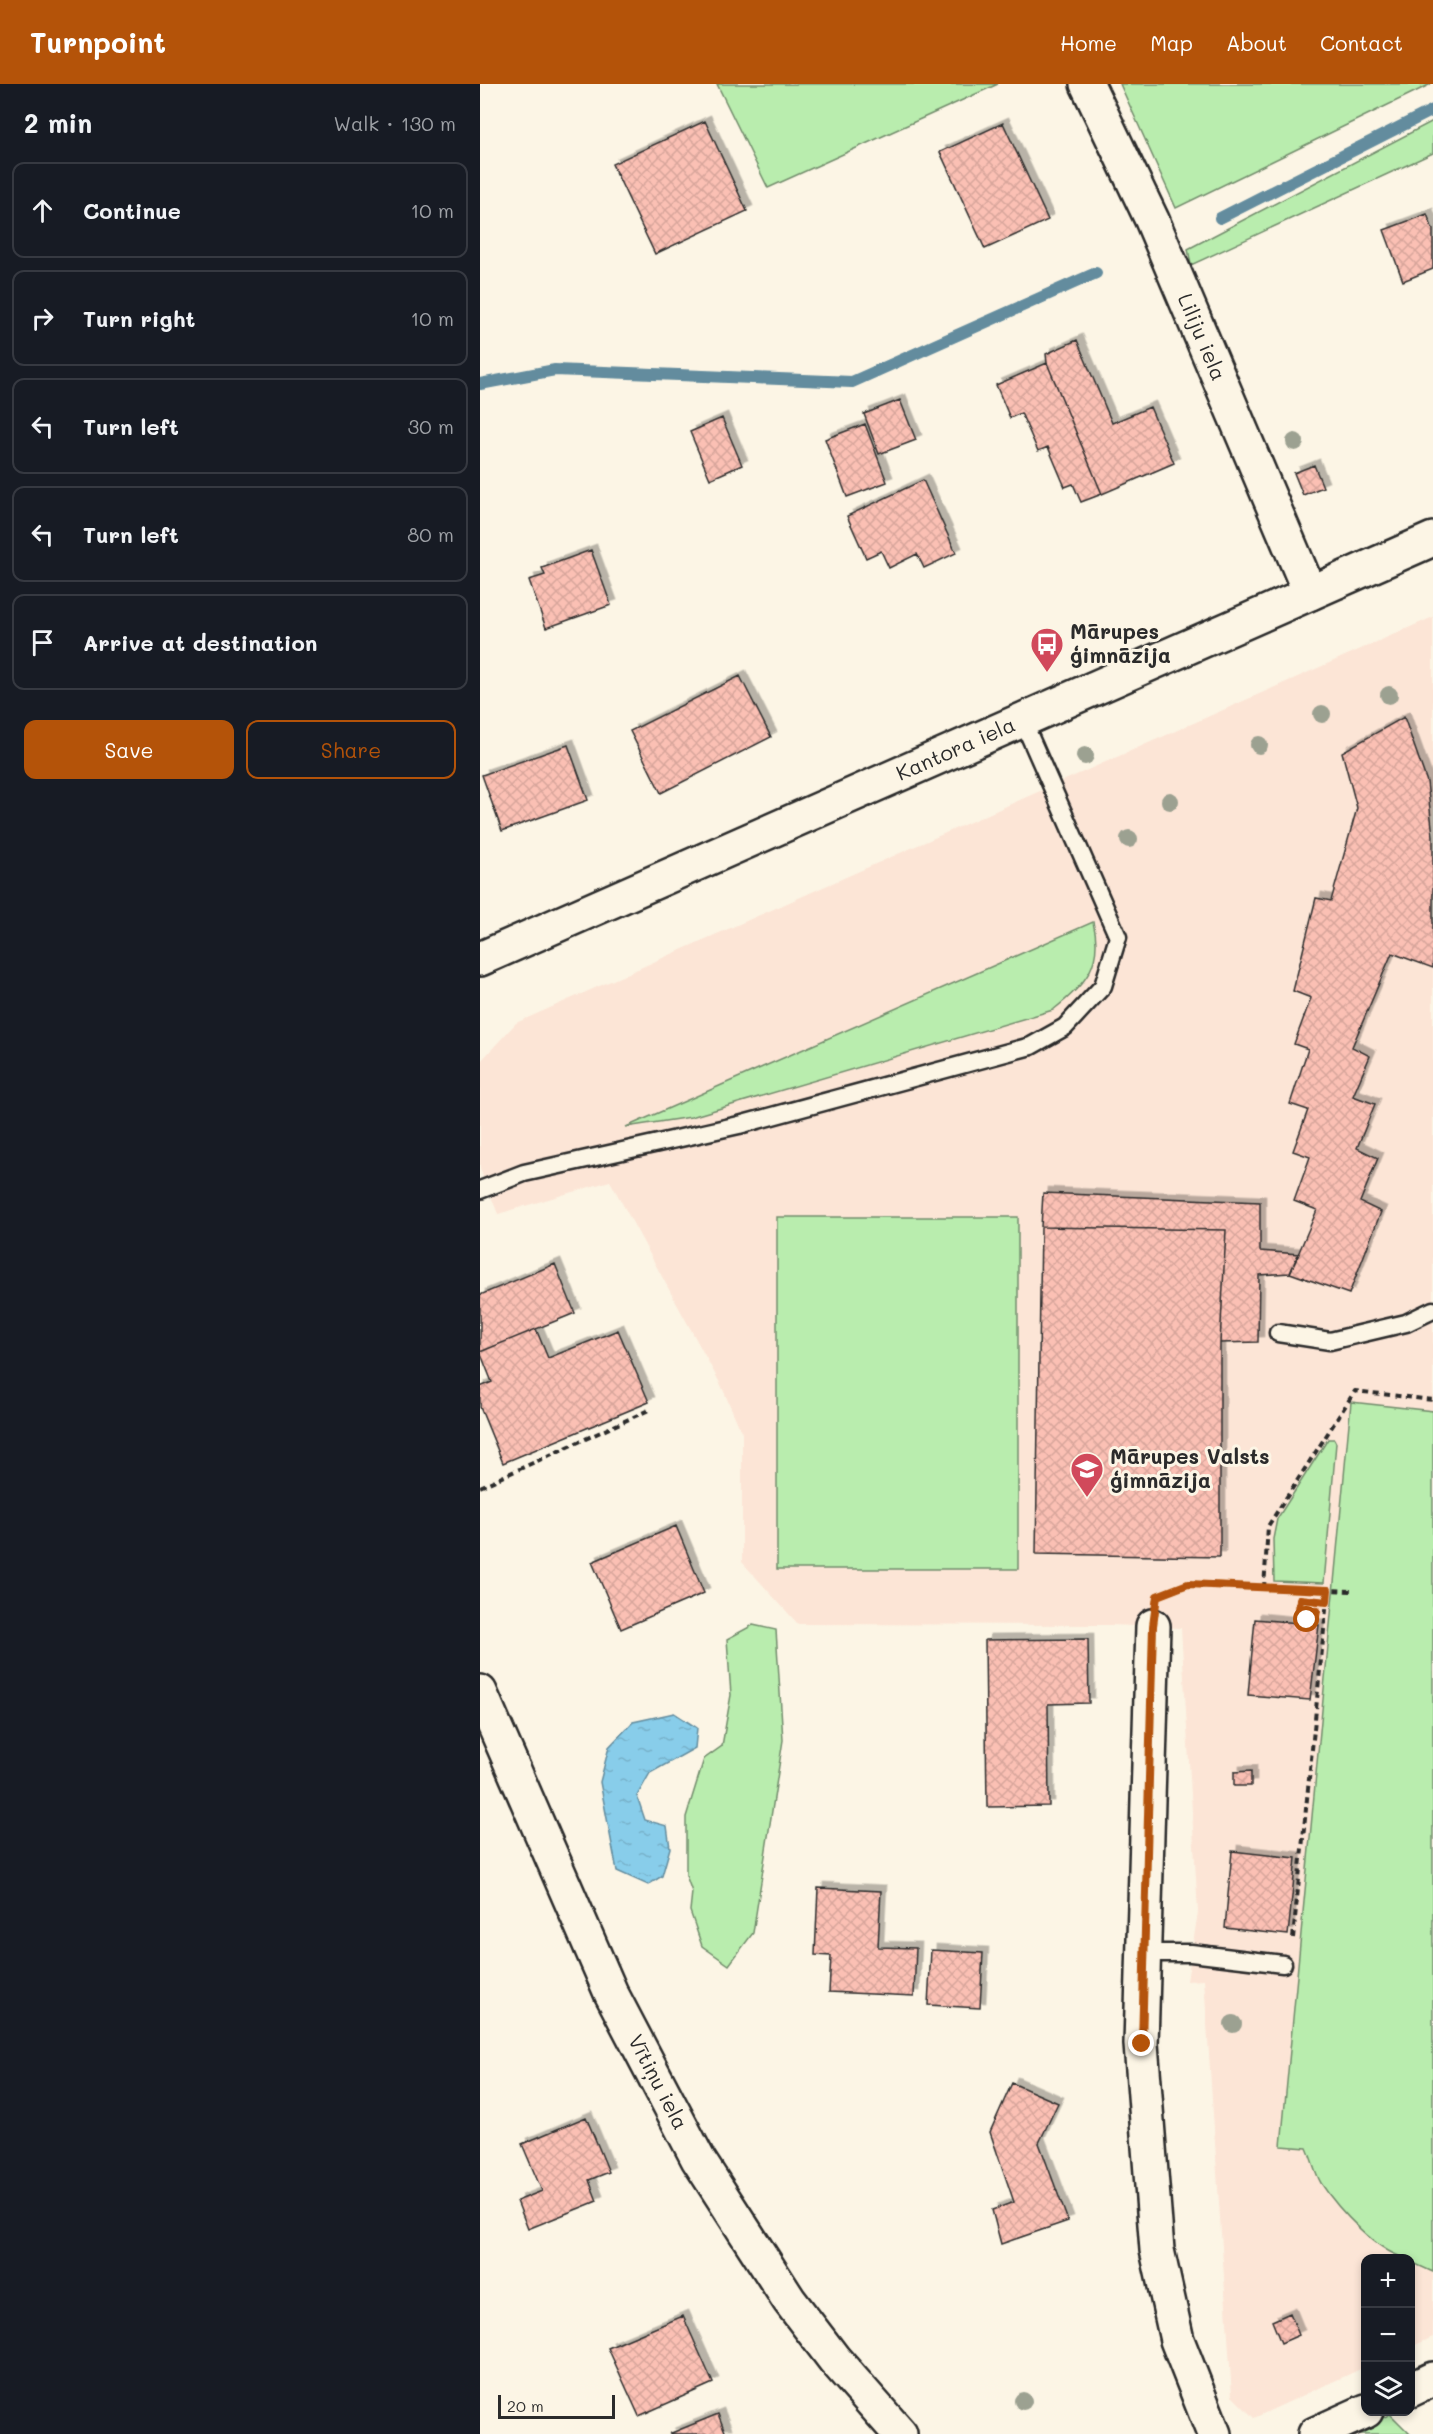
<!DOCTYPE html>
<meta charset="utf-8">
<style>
:root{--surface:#171b24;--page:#20242c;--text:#f1f3f6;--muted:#9ea1a6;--line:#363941;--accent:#b45309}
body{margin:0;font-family:Mali,sans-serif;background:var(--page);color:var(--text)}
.controls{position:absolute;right:18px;bottom:18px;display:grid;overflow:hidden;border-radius:12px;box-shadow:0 3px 9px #0003}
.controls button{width:54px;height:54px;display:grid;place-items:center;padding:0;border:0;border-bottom:2px solid var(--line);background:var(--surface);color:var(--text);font:30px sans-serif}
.scale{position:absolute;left:18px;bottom:15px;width:117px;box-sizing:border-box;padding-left:6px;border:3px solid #2b2b2b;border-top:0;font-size:16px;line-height:21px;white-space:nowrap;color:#2b2b2b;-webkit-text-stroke:4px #fcf5e5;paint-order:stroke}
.stop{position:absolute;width:18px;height:18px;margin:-14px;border:4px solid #b45309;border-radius:50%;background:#fff}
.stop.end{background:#b45309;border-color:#fff;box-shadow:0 2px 6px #0008}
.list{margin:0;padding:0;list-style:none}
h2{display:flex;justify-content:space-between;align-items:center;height:78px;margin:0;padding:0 24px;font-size:26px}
h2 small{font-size:20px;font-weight:400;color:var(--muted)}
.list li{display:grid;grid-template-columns:39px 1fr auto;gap:18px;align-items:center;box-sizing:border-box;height:96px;margin:0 12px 12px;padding:0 12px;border:2px solid var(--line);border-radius:12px}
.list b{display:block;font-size:22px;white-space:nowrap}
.list em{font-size:20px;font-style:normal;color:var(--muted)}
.actions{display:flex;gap:12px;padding:18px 24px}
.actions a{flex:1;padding:14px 0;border:2px solid var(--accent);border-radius:12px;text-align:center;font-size:21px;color:var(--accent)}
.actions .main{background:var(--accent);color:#fff}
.icon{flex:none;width:33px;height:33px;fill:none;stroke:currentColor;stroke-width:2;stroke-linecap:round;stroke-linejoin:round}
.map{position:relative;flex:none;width:953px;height:2350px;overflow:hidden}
header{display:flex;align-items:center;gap:36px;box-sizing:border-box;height:84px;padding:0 30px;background:var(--accent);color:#fff}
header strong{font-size:28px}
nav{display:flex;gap:33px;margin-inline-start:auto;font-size:21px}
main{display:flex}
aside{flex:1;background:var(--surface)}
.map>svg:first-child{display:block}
.built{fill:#fce5d6}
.green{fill:#b9edae;stroke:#728c6c;stroke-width:1.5}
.water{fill:url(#water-ripples);stroke:#638c9e;stroke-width:1.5}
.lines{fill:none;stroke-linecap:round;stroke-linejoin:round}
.stream{stroke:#638c9e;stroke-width:12}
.building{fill:url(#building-cross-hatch);stroke:#2b2b2b;stroke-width:1.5;filter:url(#shadow)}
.service-casing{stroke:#2b2b2b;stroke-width:21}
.minor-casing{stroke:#2b2b2b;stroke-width:38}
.secondary-casing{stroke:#2b2b2b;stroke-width:38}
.path{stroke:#2b2b2b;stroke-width:4;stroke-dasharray:6 4.5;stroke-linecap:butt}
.service{stroke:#fcf5e5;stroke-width:16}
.minor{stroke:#fcf5e5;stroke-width:33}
.secondary{stroke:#fcf5e5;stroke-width:33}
.tree{fill:#9ca191}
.route{stroke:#b45309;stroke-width:8}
.labels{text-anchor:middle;stroke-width:6;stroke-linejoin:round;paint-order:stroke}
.street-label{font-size:21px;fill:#2b2b2b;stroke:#fcf5e5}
.poi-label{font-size:21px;font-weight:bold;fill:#2b2b2b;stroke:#fcf5e5;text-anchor:start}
</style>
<header>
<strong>Turnpoint</strong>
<nav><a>Home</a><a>Map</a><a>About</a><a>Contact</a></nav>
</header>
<main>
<aside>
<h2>2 min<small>Walk · 130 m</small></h2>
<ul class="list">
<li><svg class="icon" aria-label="ahead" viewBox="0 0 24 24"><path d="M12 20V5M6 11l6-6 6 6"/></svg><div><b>Continue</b></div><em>10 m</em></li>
<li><svg class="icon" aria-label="right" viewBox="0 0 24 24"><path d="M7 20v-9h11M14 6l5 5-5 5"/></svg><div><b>Turn right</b></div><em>10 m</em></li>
<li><svg class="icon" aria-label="left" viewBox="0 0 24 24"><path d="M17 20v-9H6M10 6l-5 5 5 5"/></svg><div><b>Turn left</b></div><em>30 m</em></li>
<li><svg class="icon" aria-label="left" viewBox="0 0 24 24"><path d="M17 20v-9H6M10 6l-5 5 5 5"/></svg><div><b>Turn left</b></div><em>80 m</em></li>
<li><svg class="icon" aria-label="arrive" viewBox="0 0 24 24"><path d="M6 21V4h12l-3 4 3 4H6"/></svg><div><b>Arrive at destination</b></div></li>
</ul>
<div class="actions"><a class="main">Save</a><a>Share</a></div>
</aside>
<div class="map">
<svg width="953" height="2350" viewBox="0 0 953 2350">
<defs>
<pattern id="water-ripples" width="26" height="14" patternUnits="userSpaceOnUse" patternTransform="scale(1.5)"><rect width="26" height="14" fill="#88cdea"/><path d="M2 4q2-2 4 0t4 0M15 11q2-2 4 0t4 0" fill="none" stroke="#76b0c9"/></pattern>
<pattern id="building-cross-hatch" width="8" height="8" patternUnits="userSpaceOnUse" patternTransform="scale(1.5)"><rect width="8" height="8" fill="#fbc0b4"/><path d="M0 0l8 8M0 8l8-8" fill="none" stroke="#d7a59b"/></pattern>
<filter id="shadow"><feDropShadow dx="5.5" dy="-5.5" stdDeviation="0" flood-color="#0004"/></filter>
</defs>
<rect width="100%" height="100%" fill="#fcf5e5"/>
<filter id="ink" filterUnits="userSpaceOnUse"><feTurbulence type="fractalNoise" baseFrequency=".0167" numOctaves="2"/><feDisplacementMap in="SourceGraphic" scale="12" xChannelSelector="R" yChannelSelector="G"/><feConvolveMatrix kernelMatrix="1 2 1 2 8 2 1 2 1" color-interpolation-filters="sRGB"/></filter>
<g filter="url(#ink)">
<path class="built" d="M953,533V2253L931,2263L930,2174H886L885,2283L774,2334L752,2312L724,1896L707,1897L718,1828L701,1544L631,1541L318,1540L262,1478V1349L241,1301L130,1097L18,1130L0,1085V978L36,939Z"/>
<path class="green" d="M237,0H518L288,104Z
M640,0H951L696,124Z
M953,37V69L711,181L708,165Z
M613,838C624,880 605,901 573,926L211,1033L146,1043Z
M297,1133H538V1485H297Z
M871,1318L953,1327V2188L931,2178L930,2174C901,2174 856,2122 841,2099C835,2089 832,2075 827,2064L801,2062Z
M848,1355H854L856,1359L844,1499L794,1497L793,1455L797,1435Z
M273,1541L296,1546L303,1656L273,1849L249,1881L222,1862L210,1827L212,1808L206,1791V1733L224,1675L242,1662L251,1611L247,1555Z
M910,2330L930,2350H872Z"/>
<path class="water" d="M194,1629L217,1644L215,1664L170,1689L157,1712L165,1736L187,1742L190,1764L182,1792L168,1801L137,1787L120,1698L129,1663L153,1638Z"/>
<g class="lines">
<path class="stream" d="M740,134L953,26
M0,300L75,286L372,298L616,189"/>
</g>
<path class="building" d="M225,37L267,127L175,170L132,80Z
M523,39L568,136L505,165L460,68Z
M947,130L953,146V185L923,197L904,146Z
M597,256L632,339L670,323L694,379L622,410L567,279L566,270Z
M567,279L622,410L601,418L593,400L585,403L568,363L558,367L541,329L530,334L516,301Z
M420,316L436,356L399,370L384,330Z
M242,334L262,381L230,395L210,348Z
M385,340L407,398L367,413L345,355Z
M834,381L843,403L823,411L814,389Z
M443,396L476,469L444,484L437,470L409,484L401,467L386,474L367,432Z
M111,466L131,521L66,544L49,496L65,491L62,484Z
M260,592L291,653L181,709L150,647Z
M924,633L947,698L953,752V884L912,869L872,963L890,972L873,1012L895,1020L877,1064L898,1074L880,1118L901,1128L869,1210L810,1189L837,1126L814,1117L830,1073L813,1067L828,1026L810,1020L828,965L814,960L831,914L813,907L836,814L851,817L877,724L862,668Z
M88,661L108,716L22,747L2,691Z
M563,1109L780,1118V1167L819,1170L810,1189L779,1191L778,1258L740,1259L746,1146L561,1143Z
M561,1143L746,1146L740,1259V1473L556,1470Z
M75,1180L95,1229L0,1268V1211Z
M56,1245L68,1274L138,1246L169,1318L23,1379L0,1323V1303L12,1298L0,1268Z
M196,1442L224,1509L141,1545L112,1478Z
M775,1535L839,1541L830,1616L768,1611Z
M608,1555L609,1619L568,1620L569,1722L507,1723L505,1556Z
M771,1687V1702H754V1688Z
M752,1767L816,1774L808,1851L745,1844Z
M338,1804L401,1807L398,1863L436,1864L434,1912L349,1908L351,1872L335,1871Z
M451,1866L503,1869L500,1924L448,1921Z
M532,1999L578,2019L559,2059L588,2137L521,2160L512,2126L534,2118L510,2048Z
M106,2033L129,2088L109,2096L117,2117L48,2145L37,2117L62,2107L42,2060Z
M810,2229L819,2251L801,2259L792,2237Z
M203,2232L233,2299L159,2332L128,2264Z
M238,2330L246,2350H189Z"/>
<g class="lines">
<defs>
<path id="service" d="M0,1106L44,1089L259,1041L551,962L585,943L623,902L638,853L542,635
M798,1249L850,1257L926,1239L953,1226
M664,1869H711L803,1880"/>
<g id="minor">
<path id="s1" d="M607,0L672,136L830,509"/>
<path d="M673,1542L661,1960L677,2166L697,2256L734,2350"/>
<path id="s2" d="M0,1608L131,1909L218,2075L309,2216L354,2275L420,2350"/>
<path d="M930,2306L953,2295"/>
<path d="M835,2350L886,2327"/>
</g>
<g id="secondary">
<path id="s3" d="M0,875L953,455"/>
</g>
</defs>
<use href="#service" class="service-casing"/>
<use href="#minor" class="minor-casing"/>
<use href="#secondary" class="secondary-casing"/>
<path class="path" d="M0,1403L171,1325
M784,1504L788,1442L875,1307L953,1316
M688,1508L708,1500L871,1507
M827,1540V1536L835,1537L837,1527L819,1526L820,1515L847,1518
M813,1854L848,1506"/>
<use href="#service" class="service"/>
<use href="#minor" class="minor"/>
<use href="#secondary" class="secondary"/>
</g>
<g class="tree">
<circle cx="815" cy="358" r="9"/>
<circle cx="909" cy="611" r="9"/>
<circle cx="842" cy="630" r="9"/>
<circle cx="779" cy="661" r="9"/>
<circle cx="605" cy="672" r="9"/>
<circle cx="690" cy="717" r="9"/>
<circle cx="649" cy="755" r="9"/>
<circle cx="753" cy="1940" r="9"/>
<circle cx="543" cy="2317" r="9"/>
</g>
</g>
<g class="lines" filter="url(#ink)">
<path class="route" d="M662,1960L673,1542L677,1512L708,1500L848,1506L847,1518L820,1515L819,1526L837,1527L835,1537L827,1536"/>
</g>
<defs>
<symbol id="bus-pin" viewBox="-11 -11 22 30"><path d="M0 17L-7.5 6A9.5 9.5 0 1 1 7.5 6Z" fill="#d1495b" stroke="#fcf5e5"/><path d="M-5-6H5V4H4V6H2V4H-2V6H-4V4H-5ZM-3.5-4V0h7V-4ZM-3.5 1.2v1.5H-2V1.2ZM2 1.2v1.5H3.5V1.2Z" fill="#fff"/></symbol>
<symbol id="school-pin" viewBox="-11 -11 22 30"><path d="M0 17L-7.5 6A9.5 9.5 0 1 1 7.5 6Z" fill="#d1495b" stroke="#fcf5e5"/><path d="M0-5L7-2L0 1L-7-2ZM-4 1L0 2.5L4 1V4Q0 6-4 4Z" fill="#fff"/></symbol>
</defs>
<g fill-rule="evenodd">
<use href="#bus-pin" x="548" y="541" width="38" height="52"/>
<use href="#school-pin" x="588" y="1366" width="38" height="52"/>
</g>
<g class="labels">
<g class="street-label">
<text dy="7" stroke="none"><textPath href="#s1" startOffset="278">Liliju iela</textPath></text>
<text dy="7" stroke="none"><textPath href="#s3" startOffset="520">Kantora iela</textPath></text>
<text dy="7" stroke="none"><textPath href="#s2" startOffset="429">Vītiņu iela</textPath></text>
</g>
<g class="poi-label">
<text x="590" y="555">Mārupes<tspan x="590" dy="24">ģimnāzija</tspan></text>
<text x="630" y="1380">Mārupes Valsts<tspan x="630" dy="24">ģimnāzija</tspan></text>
</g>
</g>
</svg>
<div class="controls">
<button>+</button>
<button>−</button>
<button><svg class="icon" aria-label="layers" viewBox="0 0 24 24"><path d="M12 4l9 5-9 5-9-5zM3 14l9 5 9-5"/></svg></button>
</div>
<div class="scale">20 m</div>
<div class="stop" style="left:827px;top:1536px"></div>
<div class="stop end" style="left:662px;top:1960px"></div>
</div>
</main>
